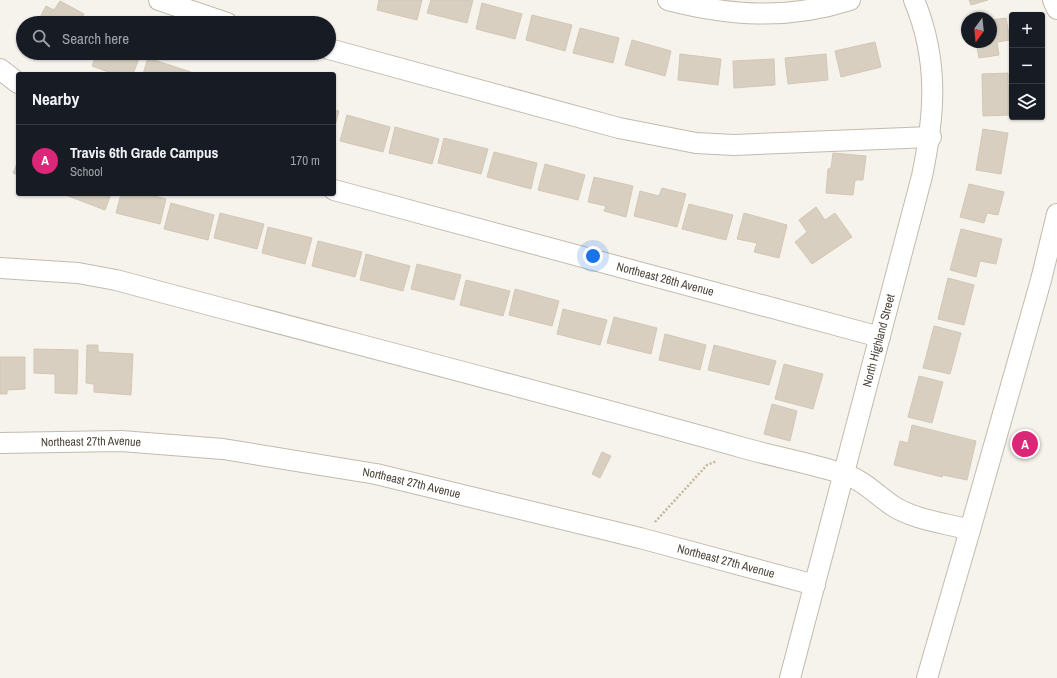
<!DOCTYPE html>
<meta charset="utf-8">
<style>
:root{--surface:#171b24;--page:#20242c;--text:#f1f3f6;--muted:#9ea1a6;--line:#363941;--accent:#db2777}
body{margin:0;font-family:"Archivo Narrow",sans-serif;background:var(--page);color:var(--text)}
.controls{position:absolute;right:12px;top:12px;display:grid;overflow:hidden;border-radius:4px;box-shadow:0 1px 3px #0004}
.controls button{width:36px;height:36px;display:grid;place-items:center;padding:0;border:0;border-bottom:1px solid var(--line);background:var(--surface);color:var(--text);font:20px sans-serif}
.compass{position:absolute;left:961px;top:12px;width:36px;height:36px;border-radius:50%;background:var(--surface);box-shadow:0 1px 3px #0004;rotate:195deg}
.you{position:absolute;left:593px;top:256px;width:14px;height:14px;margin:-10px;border:3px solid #fff;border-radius:50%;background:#1a73e8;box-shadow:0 0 0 6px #1a73e833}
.badge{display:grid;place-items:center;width:26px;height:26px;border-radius:50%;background:var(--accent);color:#fff;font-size:13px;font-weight:700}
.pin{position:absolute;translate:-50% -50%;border:2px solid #fff;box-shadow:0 1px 4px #0006}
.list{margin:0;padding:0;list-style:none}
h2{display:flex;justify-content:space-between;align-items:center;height:52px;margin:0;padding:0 16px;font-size:17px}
h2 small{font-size:13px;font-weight:400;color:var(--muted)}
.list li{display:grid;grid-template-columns:26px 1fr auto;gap:12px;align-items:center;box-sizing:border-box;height:72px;padding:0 16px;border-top:1px solid var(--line)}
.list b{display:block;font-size:15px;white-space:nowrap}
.list p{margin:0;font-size:13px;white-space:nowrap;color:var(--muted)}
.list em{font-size:13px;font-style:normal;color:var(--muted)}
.icon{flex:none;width:22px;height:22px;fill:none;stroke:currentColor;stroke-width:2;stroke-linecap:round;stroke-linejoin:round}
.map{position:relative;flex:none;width:1057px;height:678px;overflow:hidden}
.search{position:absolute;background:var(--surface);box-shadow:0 1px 3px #0004;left:16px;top:16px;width:320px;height:44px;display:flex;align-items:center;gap:10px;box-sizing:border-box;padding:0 14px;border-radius:22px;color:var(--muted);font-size:15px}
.panel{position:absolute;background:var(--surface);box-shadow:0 1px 3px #0004;left:16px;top:72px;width:320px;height:124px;border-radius:4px}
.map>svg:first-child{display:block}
.building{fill:#d8cfc1;stroke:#d3c7b4}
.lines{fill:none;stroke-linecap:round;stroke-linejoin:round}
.minor-casing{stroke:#c2bbae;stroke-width:22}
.path{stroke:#c4b79f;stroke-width:2.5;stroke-dasharray:2 2;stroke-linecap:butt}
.minor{stroke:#fff;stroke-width:20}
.labels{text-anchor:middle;stroke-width:3;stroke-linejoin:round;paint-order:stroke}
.street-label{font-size:12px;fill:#4b4439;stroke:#fff}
</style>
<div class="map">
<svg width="1057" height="678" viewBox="0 0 1057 678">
<rect width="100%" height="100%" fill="#f6f3ec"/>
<path class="building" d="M379,0H422L417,20L377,10Z
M431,0H473L467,23L427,13Z
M969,0H988L971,5Z
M60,1L84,14L79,23H37L46,6L54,10Z
M482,3L522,14L515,39L476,29Z
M532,15L572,25L565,51L526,40Z
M1006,18L1010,40L997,42L999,55L979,58L976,42H991V20Z
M580,28L619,38L613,63L573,53Z
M632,40L671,51L665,76L625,65Z
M875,42L881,67L841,77L835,51Z
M97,53H132L140,56L133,74H114L92,66Z
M680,54L721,59L718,85L678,80Z
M826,54L828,80L788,84L785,58Z
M148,58L191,72L190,74H143Z
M774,59L775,85L734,88L733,61Z
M1008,73L1009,115L983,116L982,74Z
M334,110L339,111L334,129Z
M347,115L390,127L383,152L340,141Z
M395,127L439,139L432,164L389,153Z
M983,129L1008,133L1001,174L976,170Z
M444,138L488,149L481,174L438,163Z
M494,152L537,163L531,189L487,177Z
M833,153L866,156L863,180H855L853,195L826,193L828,169L831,168Z
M18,161V175L13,173Z
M545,164L585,175L578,200L538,190Z
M594,177L633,186L626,217L604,211L606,206L588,202Z
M969,184L1004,192L998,215L987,213L984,223L960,217Z
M662,188L686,194L677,227L634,216L640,191L659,196Z
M63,194H111L105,210Z
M121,194H146L166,199L160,224L116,213Z
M171,203L214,215L208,240L164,229Z
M689,204L733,215L726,240L682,229Z
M816,207L825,220L835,213L852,237L812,264L795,242L807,232L799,220Z
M220,213L264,224L257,249L214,238Z
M744,213L787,225L779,258L754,252L757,243L737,239Z
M268,227L312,238L305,264L262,253Z
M961,229L1002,239L996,264L980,261L976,277L950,270Z
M318,241L362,252L355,277L312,266Z
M366,254L410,266L403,291L360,280Z
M417,264L461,275L454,300L411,289Z
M948,278L974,285L964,325L938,319Z
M466,280L510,291L503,316L460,305Z
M515,289L559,301L552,326L509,315Z
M563,309L607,320L600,345L557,334Z
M614,317L657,328L651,354L607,343Z
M934,326L961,333L950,374L923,368Z
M665,334L706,345L700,370L659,360Z
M87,345H98V352L133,354L131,395L94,392V384L86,383Z
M714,345L776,361L769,385L708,370Z
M34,349L78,350L77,394L55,393V374L34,373Z
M0,357H25V389L7,390V394H0Z
M784,364L823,374L813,409L775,399Z
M919,376L943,382L932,423L908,417Z
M772,404L797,411L790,441L764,434Z
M912,425L976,441L967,480L943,475L942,477L894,465L900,441L908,443Z
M602,452L611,456L600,478L592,474Z"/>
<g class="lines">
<defs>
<g id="minor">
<path d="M159,0L227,23"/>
<path d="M668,0C730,16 788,20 850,0"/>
<path d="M1053,0L1057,9"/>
<path d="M329,49L619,128L696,143L734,145L931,137"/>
<path d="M0,69L18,83"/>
<path id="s1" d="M334,190L880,337"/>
<path d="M0,268L78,273L116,280C324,336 533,389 740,447C775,457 810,463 844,474C863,480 877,495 893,506C915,520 945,523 970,530L1041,280L1057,214"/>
<path id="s2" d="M0,443L121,441L223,449L376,474L640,538L815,585"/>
<path id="s3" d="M790,678L922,176C935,114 939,60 914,0"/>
<path d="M927,678L970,530"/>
</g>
</defs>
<use href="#minor" class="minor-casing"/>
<path class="path" d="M655,522L707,465L717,461"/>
<use href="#minor" class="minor"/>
</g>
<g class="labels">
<g class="street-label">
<text dy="4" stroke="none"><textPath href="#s1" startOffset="343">Northeast 26th Avenue</textPath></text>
<text dy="4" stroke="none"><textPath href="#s3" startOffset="349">North Highland Street</textPath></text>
<text dy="4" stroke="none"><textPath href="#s2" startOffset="91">Northeast 27th Avenue</textPath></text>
<text dy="4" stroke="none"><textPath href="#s2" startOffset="415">Northeast 27th Avenue</textPath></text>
<text dy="4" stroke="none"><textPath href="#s2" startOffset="739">Northeast 27th Avenue</textPath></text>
</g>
</g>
</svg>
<div class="controls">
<button>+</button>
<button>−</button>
<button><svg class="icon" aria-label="layers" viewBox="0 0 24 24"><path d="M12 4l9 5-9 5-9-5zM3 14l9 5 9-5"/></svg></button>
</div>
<svg class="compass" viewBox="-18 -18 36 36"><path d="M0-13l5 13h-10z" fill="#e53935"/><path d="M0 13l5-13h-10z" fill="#9ea1a6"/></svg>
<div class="you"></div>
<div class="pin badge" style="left:1025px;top:444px">A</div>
<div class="search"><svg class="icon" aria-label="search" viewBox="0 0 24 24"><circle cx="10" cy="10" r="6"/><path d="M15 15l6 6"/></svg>Search here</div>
<section class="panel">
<h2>Nearby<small></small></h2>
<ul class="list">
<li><span class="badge">A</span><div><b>Travis 6th Grade Campus</b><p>School</p></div><em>170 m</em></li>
</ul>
</section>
</div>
